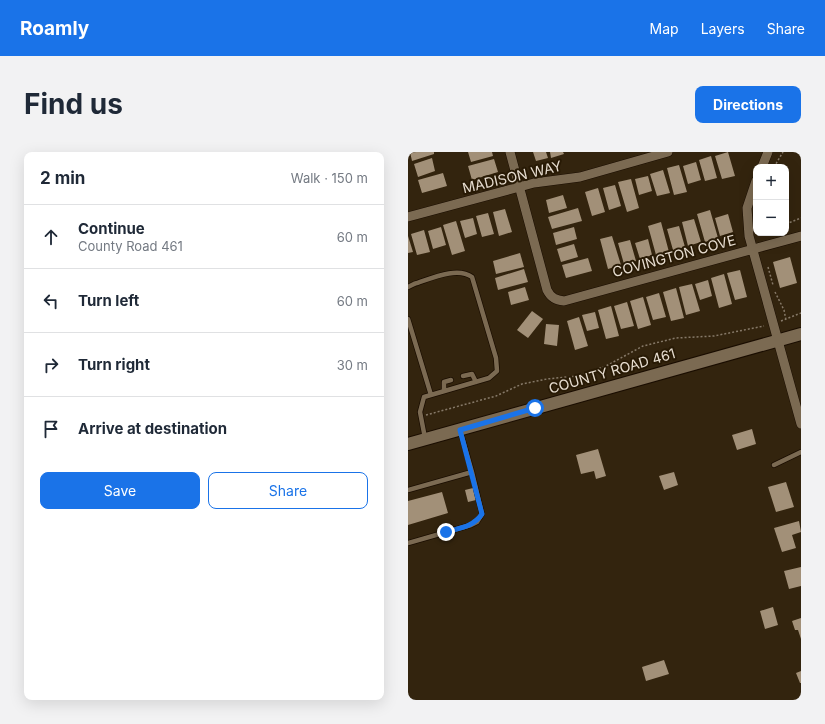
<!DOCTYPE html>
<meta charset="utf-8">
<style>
:root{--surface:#fff;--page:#f2f2f3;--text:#1f2937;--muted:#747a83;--line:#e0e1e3;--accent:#1a73e8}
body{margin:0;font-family:Inter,sans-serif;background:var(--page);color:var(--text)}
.controls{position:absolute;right:12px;top:12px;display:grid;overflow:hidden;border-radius:8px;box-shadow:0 4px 16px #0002}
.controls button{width:36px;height:36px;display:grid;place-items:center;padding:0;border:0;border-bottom:1px solid var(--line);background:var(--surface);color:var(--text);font:20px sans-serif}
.stop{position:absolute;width:12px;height:12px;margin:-9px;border:3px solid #1a73e8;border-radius:50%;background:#fff}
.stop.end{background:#1a73e8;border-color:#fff;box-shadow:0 1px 4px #0008}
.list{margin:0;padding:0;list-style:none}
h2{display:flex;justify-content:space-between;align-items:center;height:52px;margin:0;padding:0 16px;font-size:17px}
h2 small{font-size:13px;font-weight:400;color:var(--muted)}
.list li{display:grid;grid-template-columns:26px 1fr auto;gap:12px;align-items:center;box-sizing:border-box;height:64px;padding:0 16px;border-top:1px solid var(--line)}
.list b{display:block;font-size:15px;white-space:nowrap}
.list p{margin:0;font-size:13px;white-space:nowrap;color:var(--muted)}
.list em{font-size:13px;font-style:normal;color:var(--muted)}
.actions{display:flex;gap:8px;padding:12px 16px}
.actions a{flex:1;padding:9px 0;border:1px solid var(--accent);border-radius:8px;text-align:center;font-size:14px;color:var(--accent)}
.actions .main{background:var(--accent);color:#fff}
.icon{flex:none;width:22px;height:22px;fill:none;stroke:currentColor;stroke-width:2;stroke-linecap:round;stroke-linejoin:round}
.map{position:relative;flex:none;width:393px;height:548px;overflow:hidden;border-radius:8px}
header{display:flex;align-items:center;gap:24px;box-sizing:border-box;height:56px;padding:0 20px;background:var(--accent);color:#fff}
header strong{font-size:19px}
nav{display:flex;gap:22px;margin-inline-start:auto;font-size:14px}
.intro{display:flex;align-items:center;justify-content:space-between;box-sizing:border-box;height:96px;padding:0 24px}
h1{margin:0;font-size:28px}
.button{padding:10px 18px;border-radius:8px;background:var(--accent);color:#fff;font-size:14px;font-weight:700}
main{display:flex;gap:24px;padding:0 24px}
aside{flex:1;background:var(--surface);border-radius:8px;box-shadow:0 4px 16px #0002}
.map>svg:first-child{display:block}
.building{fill:#a29078}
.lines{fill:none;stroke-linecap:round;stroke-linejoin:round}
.lane-casing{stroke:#1a0d00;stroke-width:6}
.street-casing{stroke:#1a0d00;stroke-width:10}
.secondary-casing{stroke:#1a0d00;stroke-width:14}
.path{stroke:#867968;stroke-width:1.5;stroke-dasharray:2 2;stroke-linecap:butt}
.lane{stroke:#7b6a52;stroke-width:4.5}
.street{stroke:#7b6a52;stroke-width:9}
.secondary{stroke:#7b6a52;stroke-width:12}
.route{stroke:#1a73e8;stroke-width:5}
.labels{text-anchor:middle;stroke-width:4;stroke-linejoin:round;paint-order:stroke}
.street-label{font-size:14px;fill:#e7ddd0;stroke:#281a05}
</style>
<header>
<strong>Roamly</strong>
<nav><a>Map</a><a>Layers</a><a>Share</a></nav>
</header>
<div class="intro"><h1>Find us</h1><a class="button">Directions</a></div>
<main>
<aside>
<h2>2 min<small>Walk · 150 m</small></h2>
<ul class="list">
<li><svg class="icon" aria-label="ahead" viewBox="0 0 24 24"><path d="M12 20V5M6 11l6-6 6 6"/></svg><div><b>Continue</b><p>County Road 461</p></div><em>60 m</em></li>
<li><svg class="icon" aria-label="left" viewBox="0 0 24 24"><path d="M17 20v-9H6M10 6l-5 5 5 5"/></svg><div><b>Turn left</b></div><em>60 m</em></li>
<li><svg class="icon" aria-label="right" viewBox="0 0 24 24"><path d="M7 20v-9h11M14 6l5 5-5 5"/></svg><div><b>Turn right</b></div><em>30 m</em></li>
<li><svg class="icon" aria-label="arrive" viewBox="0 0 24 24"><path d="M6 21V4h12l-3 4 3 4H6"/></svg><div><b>Arrive at destination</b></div></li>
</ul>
<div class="actions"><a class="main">Save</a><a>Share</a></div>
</aside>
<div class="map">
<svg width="393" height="548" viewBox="0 0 393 548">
<rect width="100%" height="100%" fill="#33240e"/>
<path class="building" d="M2,0H26V2L4,9Z
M60,0H84L85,4L63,10Z
M125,0H138L140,6L128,9Z
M142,0H155L156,2L143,6Z
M320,0L327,24L314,27L307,4Z
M303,4L309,26L297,29L291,8Z
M24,6L27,19L10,25L6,12Z
M86,7L90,20L64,28L60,14Z
M288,10L293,28L280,32L275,14Z
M271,13L279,40L266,43L259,16Z
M255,18L262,41L249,44L242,22Z
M35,21L39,34L14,41L10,28Z
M240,24L244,39L231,43L227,27Z
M223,27L231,56L219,60L210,30Z
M207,33L213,54L201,58L195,36Z
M190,36L197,60L184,64L177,40Z
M155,43L159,56L141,61L138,48Z
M170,56L174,69L144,77L140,65Z
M97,57L104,80L91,84L85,60Z
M302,58L310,86L297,90L289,62Z
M80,61L86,82L74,85L68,64Z
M320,62L325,80L312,84L307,66Z
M65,66L69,82L57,86L52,69Z
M286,67L293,90L280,94L274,70Z
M48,69L57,99L44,103L35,73Z
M253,70L261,100L248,103L240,74Z
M271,74L277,95L265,98L259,77Z
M33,75L38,93L25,97L20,79Z
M166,75L169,87L148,93L145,81Z
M16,78L22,100L9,103L3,82Z
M0,84L5,100L0,101Z
M204,84L213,113L200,117L192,87Z
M240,87L244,103L232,107L227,91Z
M222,88L228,109L216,112L210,91Z
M166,92L170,105L153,110L149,97Z
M112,101L116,115L88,122L85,109Z
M382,105L389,131L372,136L365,110Z
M180,106L184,119L158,126L154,113Z
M116,117L120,130L90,138L87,126Z
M332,118L339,145L327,148L319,121Z
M316,122L324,152L311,156L303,126Z
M300,128L304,144L292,148L287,132Z
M284,132L292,159L278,163L271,135Z
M117,135L121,148L103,153L100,140Z
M268,136L276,166L263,169L255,140Z
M251,141L258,165L245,168L238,145Z
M235,145L243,173L230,177L222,149Z
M219,150L226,174L213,177L206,154Z
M203,154L211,184L198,187L190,158Z
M124,159L135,167L120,186L109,178Z
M187,160L191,176L179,179L174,163Z
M171,165L180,194L167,198L159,169Z
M138,172L151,173L149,194L136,192Z
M344,277L348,292L329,298L324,283Z
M190,297L198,324L188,327L186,319L173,322L168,303Z
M266,320L270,333L256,338L251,324Z
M378,330L386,355L368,360L360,335Z
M65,336L68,348L60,350L57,338Z
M34,340L40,361L0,373V349Z
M391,369L393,380L384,383L388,396L374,400L366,376Z
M393,415V434L381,437L376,419Z
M365,455L370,473L357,477L352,459Z
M393,466V487L390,478H387L384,469Z
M256,508L261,522L238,529L234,515Z
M393,519V531H392L388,521Z"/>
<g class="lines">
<defs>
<path id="lane" d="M0,135L6,132C22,127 49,114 64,125L88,206L89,219L81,226L16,245L12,260L17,286
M0,167L23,243
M55,224L64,222L68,230
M36,239V230L43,228
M52,278L64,320
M366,313L393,300
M0,338L64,320L74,362L69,370L63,373L0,391"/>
<path id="street" d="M102,0L139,138C143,146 148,148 156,149L393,84
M354,15L360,0
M348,29L339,56L341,84L393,272
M0,65L126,31L172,25L260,0"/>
<path id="secondary" d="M0,292L393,182"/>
</defs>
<use href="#lane" class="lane-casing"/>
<use href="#street" class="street-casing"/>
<use href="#secondary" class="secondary-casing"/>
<path class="path" d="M366,15L375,0
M378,72L393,66
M360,115L365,133
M367,140L376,158L378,168
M373,169L393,161
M18,263L88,244L114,232L139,227L168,224L198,214L235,194L268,186L306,184L356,174"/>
<use href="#lane" class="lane"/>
<use href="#street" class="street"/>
<use href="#secondary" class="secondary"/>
</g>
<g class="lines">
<path class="route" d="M38,380C52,376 65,375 74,362L52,278L127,256"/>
</g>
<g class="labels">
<g class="street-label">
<text transform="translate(104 25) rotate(-13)" y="5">MADISON WAY</text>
<text transform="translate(266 104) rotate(-15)" y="5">COVINGTON COVE</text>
<text transform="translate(204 219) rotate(-16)" y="5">COUNTY ROAD 461</text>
</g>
</g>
</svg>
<div class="controls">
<button>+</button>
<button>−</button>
</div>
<div class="stop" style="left:127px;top:256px"></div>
<div class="stop end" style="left:38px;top:380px"></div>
</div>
</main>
